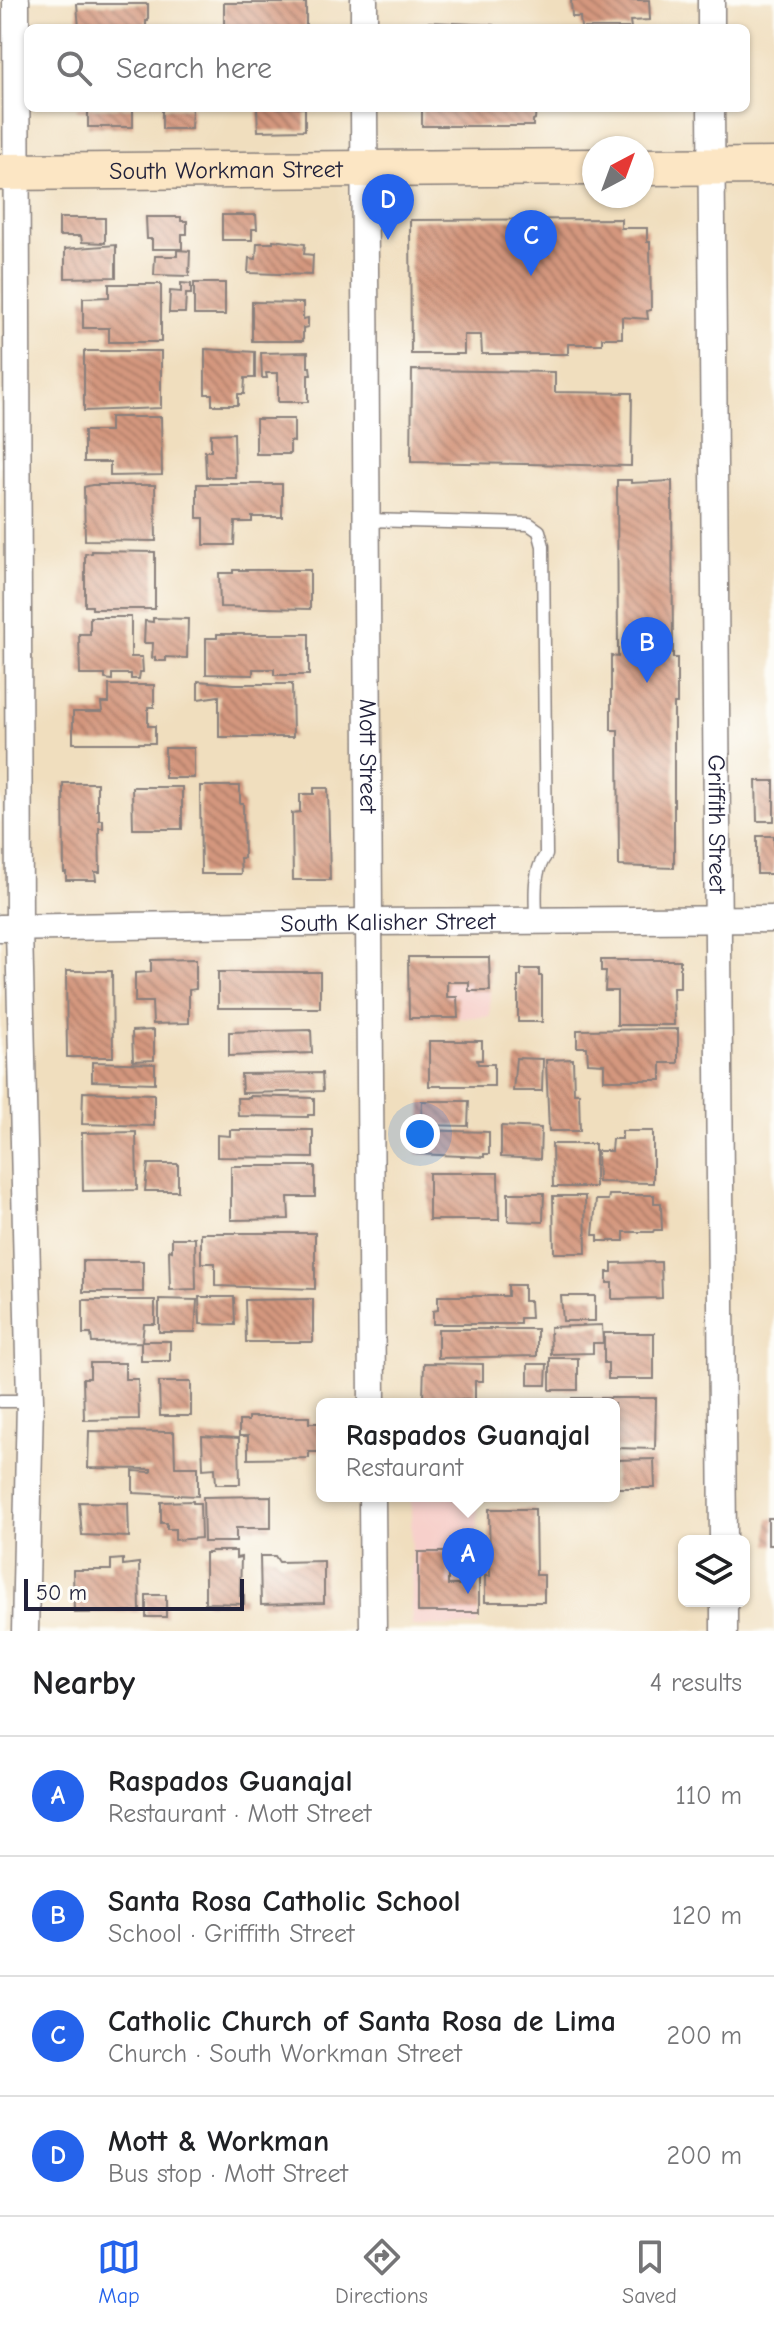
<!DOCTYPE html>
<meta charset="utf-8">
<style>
:root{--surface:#fff;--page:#f6f6f6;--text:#202124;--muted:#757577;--line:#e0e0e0;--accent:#2563eb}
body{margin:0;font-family:"Comic Neue",sans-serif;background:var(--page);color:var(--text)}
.controls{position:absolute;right:24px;bottom:24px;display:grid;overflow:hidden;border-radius:12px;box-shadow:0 2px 6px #0004}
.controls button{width:72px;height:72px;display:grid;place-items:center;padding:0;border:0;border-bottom:2px solid var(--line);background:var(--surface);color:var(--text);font:40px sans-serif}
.compass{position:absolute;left:582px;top:136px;width:72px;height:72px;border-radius:50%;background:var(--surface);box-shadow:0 2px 6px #0004;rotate:41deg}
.scale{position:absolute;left:24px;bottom:20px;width:220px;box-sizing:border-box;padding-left:8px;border:4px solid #22223b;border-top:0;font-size:22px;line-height:28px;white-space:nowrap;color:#22223b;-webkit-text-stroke:6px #fdfcf7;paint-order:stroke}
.you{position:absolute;left:420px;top:1134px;width:28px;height:28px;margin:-20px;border:6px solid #fff;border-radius:50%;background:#1a73e8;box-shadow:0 0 0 12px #1a73e833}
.badge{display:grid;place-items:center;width:52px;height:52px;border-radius:50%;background:var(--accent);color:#fff;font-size:26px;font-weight:700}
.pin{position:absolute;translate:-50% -66px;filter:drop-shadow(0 2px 4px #0008)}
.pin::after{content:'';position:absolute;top:42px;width:28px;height:24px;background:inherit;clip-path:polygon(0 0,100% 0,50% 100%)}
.popup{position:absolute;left:316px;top:1398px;width:304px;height:104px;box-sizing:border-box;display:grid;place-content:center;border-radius:12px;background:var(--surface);filter:drop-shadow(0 2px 6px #0005);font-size:26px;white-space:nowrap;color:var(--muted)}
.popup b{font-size:30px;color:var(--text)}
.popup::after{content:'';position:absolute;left:50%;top:100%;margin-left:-16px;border:16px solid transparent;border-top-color:var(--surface)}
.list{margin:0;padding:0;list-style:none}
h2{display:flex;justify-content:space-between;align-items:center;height:104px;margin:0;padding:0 32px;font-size:34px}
h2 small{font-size:26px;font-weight:400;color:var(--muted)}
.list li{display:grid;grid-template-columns:52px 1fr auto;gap:24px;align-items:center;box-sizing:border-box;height:120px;padding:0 32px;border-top:2px solid var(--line)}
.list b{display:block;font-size:30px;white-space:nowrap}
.list p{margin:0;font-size:26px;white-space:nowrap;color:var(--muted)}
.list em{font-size:26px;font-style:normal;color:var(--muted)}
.icon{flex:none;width:44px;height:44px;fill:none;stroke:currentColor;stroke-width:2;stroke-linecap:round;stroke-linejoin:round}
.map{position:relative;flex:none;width:774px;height:1631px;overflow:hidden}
.search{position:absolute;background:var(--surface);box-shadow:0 2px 6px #0004;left:24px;right:24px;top:24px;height:88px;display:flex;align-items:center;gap:20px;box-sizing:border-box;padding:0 28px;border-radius:12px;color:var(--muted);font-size:30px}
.sheet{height:584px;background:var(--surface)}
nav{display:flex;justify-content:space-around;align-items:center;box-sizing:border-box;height:112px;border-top:2px solid var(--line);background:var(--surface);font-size:22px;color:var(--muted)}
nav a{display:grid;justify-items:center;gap:4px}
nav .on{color:var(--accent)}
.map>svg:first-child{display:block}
.built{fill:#f7d0cb}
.building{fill:url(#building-back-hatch)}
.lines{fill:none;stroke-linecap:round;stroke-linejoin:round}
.lane-casing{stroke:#89807c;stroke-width:15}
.street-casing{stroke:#89807c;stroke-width:29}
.secondary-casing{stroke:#89807c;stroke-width:39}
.lane{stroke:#fff;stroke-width:12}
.street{stroke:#fff;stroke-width:26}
.secondary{stroke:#fce6c4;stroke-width:36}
.labels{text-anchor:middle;stroke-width:8;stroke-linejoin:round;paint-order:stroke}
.street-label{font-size:24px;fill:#22223b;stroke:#fdfcf7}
</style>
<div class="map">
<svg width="774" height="1631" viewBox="0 0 774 1631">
<defs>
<pattern id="building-back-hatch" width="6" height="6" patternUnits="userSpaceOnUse" patternTransform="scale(2)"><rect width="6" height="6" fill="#d4977e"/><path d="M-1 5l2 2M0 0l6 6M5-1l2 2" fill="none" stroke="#ac7b68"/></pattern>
</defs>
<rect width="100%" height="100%" fill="#fdfcf7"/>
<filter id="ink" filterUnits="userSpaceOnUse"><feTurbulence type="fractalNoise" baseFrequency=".0125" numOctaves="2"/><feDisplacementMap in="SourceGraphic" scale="16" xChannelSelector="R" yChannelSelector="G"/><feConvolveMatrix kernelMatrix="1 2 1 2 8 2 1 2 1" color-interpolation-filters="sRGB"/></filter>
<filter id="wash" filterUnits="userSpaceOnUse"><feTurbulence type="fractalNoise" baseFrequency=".006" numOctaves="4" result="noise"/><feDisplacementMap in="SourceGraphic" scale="32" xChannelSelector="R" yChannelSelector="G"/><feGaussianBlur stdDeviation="1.8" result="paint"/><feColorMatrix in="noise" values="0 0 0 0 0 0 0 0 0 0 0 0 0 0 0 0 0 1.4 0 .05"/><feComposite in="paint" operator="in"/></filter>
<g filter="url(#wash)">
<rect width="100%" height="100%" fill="#f0debe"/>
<path class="built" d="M408,957H489L490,1017L409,1018Z
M411,1496H478V1626H412Z"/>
<g id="blocks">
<path class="building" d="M571,0H649L650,20L630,21L631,28H581L580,17H572Z
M224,3H306V28H224Z
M77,4H148V21H146V28H79Z
M429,22L493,25L492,28H429Z
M77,108H133V127H88V111H77Z
M162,108H192L191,129H162Z
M257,108H305V130L258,131Z
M422,108H536L535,119L533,120V126H422Z
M222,215H256L257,229H252V240H222Z
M146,217H181V221H187V234H182V249H152V239H147Z
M59,218H105V243L82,242L81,236H59Z
M621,219V228H647V242H650L651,310L647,311L648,319L622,317V338H602V344H568V354H482L481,335H464V354H411L410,220Z
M273,240L305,244L304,254L313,255L312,275L248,273L249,258L256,259L257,243H273Z
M116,245V277L65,278V249Z
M177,250L190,251L189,276L154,275L155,256H177Z
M181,283L191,284V294H186L185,313H169L170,291L181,292Z
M194,283H225V315H194Z
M109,284H161V342H109V328H83V298L109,297Z
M252,302L303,303V319L308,318V327L303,328V341H252Z
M205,349L255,352V378H245L244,394H238V405H212V394H205Z
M84,351H161V408L84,411Z
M308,352V367H310L311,375H308V402H278V373H266L267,378H262L261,353Z
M412,370L555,372V392L632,393L631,466L411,462Z
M110,417H161L162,475L110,476V462H84V431H110Z
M256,419H294V442L290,441V454H256Z
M234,433L235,477H206L205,451H211V434Z
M617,480H631V483L672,481L673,658H677V704H674V868L619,866L618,730H611V656L618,657Z
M197,484H282V517H252V522H235L234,545H204V518H197Z
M92,485H155L156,541L85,540L84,487Z
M92,551L155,552V609H92V606H85V554L92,553Z
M233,570H310V609L220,607L219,573H233Z
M90,617H131V657H142L143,672H140L139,679H131V674H112V680L105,679V675H80L79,634H90Z
M153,618L188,619L187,658L166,657V661H155V657L152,658L153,643H144L145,621L153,622Z
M217,634H309V675H274V669H253V675L206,674V638H217Z
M198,681L233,684H292L293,737H219V696L198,699Z
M109,685H154V707H148V726H155V743H73V712H102L101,703H109Z
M165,748H194V778H165Z
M756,781H774V821H757Z
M63,783H97V810H99V820H103V828H99L100,872H95L96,880H66V872H64Z
M200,786H240V803H243L244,858H240L241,874H201Z
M132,787H182V829H133Z
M314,788H328L330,880H293L292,813L300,812V794H314Z
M757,836H774V874H757Z
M408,957H489L490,991H469V982H447V997H457L458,1018H409Z
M196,959V989L189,990V1023L153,1024L152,1002H135V973L151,972V960Z
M601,960H680V988H673L674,1025H617V991H605L606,971H601Z
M521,969H539V976H542V1022H518V976H521Z
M66,971H112L113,1057H67Z
M218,972H320V1008H218Z
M678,1029V1063H661V1080H604V1064L588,1063L587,1047H577V1030Z
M154,1030V1060L133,1061L132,1031Z
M311,1030L312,1053L229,1056V1032Z
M429,1041H482V1060H477L478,1064H494V1086H429Z
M516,1058L543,1059L542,1091H513Z
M573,1059L574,1093H579L580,1131H549L546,1060Z
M92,1062L155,1064V1083L92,1081Z
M322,1073L323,1091L242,1093L241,1074Z
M83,1092L154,1094V1126L82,1124Z
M250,1096L314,1098V1115H308V1117L238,1116L237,1098H250Z
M422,1101H469L468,1126L421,1125Z
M501,1126L541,1128L540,1159L501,1157Z
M230,1130H313V1158L217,1157V1135L230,1136Z
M417,1130L489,1132V1154H484V1157L417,1154Z
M622,1131H653V1183L598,1182L597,1151H611L612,1139H622Z
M136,1132L137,1190L83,1191L82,1133Z
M552,1144H595V1187H553Z
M148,1164H178V1191H145Z
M231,1166H315V1197H288L289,1219L231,1220Z
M429,1173H498L499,1220H429Z
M508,1193H544L543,1222L508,1221Z
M609,1195H654V1203H661L662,1230H654L653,1232H624V1241H598V1235H593L596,1200H608Z
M553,1196H585L586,1253H554Z
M201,1233H315V1289L215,1286V1263H201Z
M172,1238H195L196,1289L170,1290L169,1250L172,1251Z
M83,1261H143V1292H83Z
M661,1262L662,1298L612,1299V1283H607V1272H612V1263Z
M508,1285H524V1301H530L531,1318H520V1324H433V1311L438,1310V1296H508Z
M561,1296H595V1321H563Z
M199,1297H234L235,1325L200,1324Z
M159,1299L197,1300L195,1332H159Z
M313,1299V1342H246L245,1300Z
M83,1300H155V1324H144L142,1341H170V1361H141V1342L92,1343L91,1334H83Z
M602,1325L603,1343H593V1353L551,1354L550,1327Z
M438,1329H537V1356L438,1358Z
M604,1333H654V1379H608V1363H604Z
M550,1358H578V1390H550Z
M90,1363H125V1379H138L139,1419L84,1420L83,1378H90Z
M424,1363L483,1364V1381H475V1400L423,1399Z
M528,1364H547L546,1385H528Z
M159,1382H191V1416H160Z
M572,1398H656L655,1449L614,1448V1404H572Z
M248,1417H309V1423H319V1452H309V1458L248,1459V1436H239V1421H248Z
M89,1431L174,1432L175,1467H198V1496L133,1493V1471L151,1472V1469L88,1468Z
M202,1436L239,1438L240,1484H216L215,1468L203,1469Z
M654,1459L655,1488H614V1460Z
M271,1496V1528H236V1542H204L203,1497Z
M193,1501V1503H200L201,1538L175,1540V1529H167V1523H161V1502Z
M79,1502L128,1503L129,1537L82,1535Z
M489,1509H535L536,1575H544V1602H485V1576H490Z
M768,1518H774V1545H768Z
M211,1551H236V1558L241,1557L240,1596L244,1595V1604L205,1603V1553H210Z
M418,1552H448V1585H466V1571L479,1570V1612H418Z
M260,1556H275L279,1562L324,1561V1603L261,1605Z
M123,1559V1565L139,1563L140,1612L74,1613L73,1570H111V1560Z
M146,1595H166V1617H146Z"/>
</g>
</g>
<g filter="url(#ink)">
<use href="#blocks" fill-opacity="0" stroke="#89807c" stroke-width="2"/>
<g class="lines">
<defs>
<path id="lane" d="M366,520L529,524L539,531L543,546L546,855C532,873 536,898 536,921
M0,1401H30"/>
<g id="street">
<path d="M16,0L19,928L30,1401L25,1631"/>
<path d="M364,0V28"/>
<path d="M711,0V28"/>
<path id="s1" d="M364,108L372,1404"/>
<path id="s2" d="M711,108L723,1541"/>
<path id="s3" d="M0,928L369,922L774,919"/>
<path d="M372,1496L373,1631"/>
<path d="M724,1601V1631"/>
</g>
<g id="secondary">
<path d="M642,167L774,166"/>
<path id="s4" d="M0,172L594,167"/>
</g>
</defs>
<use href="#lane" class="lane-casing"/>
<use href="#street" class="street-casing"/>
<use href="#secondary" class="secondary-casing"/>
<use href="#lane" class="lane"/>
<use href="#street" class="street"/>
<use href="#secondary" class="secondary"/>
</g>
</g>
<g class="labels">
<g class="street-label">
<text dy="8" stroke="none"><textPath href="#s4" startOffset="226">South Workman Street</textPath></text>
<text dy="8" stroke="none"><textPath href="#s1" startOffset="648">Mott Street</textPath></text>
<text dy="8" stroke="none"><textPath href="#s2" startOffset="716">Griffith Street</textPath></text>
<text dy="8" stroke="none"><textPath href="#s3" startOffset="388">South Kalisher Street</textPath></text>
</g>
</g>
</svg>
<div class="controls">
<button><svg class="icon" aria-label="layers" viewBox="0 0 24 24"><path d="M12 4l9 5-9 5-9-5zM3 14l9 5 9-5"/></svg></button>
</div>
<svg class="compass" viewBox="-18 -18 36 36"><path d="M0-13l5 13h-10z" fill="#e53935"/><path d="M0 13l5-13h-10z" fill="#757577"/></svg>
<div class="scale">50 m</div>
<div class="you"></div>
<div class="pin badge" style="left:468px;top:1594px">A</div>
<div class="popup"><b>Raspados Guanajal</b>Restaurant</div>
<div class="pin badge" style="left:647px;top:683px">B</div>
<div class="pin badge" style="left:531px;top:276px">C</div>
<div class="pin badge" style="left:388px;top:240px">D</div>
<div class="search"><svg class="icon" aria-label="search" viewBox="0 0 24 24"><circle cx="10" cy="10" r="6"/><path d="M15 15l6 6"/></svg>Search here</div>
</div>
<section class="sheet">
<h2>Nearby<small>4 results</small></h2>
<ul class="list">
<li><span class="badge">A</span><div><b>Raspados Guanajal</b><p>Restaurant · Mott Street</p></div><em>110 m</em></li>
<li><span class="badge">B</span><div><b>Santa Rosa Catholic School</b><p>School · Griffith Street</p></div><em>120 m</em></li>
<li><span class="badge">C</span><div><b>Catholic Church of Santa Rosa de Lima</b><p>Church · South Workman Street</p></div><em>200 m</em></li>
<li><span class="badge">D</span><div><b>Mott &amp; Workman</b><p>Bus stop · Mott Street</p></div><em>200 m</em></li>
</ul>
</section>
<nav>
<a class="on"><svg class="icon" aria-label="map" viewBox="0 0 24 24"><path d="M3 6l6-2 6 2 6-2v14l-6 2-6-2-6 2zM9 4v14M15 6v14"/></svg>Map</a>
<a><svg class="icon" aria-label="directions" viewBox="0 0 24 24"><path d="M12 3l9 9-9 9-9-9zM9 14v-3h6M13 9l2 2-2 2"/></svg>Directions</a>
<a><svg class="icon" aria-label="saved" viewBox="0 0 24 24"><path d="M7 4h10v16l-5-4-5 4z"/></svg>Saved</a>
</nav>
